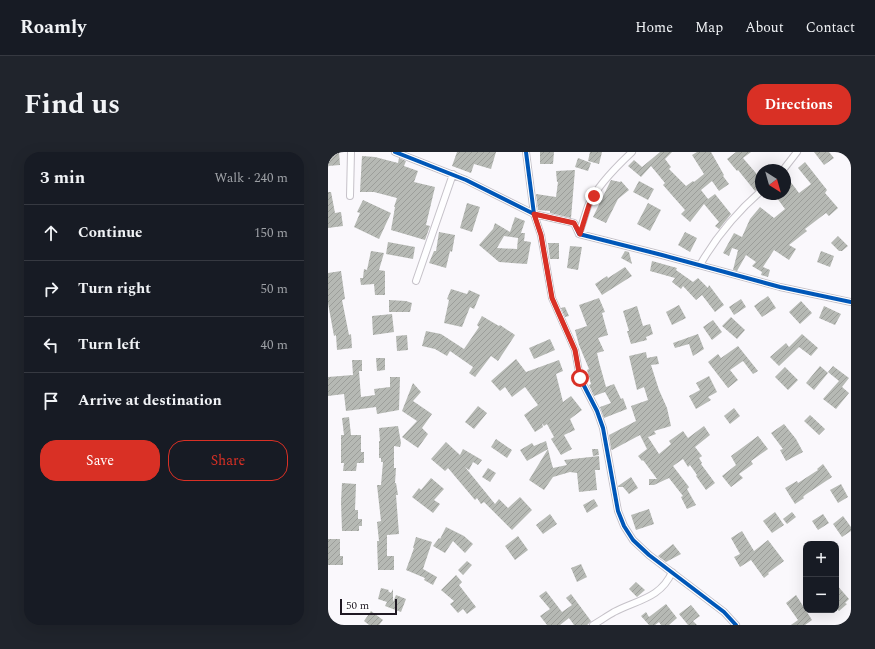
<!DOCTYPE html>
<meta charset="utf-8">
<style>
:root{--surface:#171b24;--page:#20242c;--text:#f1f3f6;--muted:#9ea1a6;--line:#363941;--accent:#d93025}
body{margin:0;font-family:Spectral,serif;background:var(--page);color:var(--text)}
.controls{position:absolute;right:12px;bottom:12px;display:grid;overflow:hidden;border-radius:8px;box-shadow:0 4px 16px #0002}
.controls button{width:36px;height:36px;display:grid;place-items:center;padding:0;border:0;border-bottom:1px solid var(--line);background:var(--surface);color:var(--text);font:20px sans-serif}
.compass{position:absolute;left:427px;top:12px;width:36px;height:36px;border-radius:50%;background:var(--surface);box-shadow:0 4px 16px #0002;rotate:143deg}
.scale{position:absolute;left:12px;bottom:10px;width:57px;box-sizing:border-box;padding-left:4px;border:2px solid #1f1823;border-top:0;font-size:11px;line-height:14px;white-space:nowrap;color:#1f1823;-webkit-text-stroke:3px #fff;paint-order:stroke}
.stop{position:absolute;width:12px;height:12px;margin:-9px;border:3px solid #d93025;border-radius:50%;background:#fff}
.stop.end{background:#d93025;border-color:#fff;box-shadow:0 1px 4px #0008}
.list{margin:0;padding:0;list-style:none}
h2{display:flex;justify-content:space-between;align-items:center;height:52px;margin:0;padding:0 16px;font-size:17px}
h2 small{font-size:13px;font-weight:400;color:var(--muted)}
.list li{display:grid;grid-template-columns:26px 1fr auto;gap:12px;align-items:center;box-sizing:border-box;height:56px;padding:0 16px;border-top:1px solid var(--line)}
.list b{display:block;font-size:15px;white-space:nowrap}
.list em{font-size:13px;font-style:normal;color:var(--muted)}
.actions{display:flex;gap:8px;padding:12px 16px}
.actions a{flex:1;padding:9px 0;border:1px solid var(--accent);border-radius:16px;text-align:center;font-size:14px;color:var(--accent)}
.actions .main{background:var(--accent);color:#fff}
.icon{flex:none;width:22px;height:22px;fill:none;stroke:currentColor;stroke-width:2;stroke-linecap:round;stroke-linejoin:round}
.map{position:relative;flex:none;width:523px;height:473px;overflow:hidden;border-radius:16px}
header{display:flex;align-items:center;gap:24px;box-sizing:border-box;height:56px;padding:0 20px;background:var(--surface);border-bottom:1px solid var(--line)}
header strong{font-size:19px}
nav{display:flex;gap:22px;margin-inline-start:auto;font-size:14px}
.intro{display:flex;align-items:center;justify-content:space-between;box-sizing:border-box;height:96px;padding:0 24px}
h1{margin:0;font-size:28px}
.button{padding:10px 18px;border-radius:16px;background:var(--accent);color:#fff;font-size:14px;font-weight:700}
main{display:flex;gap:24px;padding:0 24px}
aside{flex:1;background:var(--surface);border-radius:16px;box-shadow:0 4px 16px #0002}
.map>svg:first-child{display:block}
.building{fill:url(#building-hatch);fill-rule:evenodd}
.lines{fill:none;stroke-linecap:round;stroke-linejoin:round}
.minor-casing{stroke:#c6c2c9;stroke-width:8}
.minor{stroke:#fefeff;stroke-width:6}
.cycleway-casing{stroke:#fff;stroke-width:6}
.cycleway{stroke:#0057b8;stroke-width:4}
.route{stroke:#d93025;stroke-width:5}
</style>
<header>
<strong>Roamly</strong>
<nav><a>Home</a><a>Map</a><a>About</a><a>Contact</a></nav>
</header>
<div class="intro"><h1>Find us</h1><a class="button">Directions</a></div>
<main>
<aside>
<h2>3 min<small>Walk · 240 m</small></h2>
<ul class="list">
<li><svg class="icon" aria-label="ahead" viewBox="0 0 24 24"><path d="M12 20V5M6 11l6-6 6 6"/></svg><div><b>Continue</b></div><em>150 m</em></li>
<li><svg class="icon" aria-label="right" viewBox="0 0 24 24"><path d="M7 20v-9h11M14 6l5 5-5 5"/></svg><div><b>Turn right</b></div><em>50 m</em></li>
<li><svg class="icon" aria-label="left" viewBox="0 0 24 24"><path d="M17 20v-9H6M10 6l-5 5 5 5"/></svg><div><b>Turn left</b></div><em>40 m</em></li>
<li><svg class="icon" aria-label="arrive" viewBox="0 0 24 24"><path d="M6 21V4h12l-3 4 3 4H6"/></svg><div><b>Arrive at destination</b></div></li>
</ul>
<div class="actions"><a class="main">Save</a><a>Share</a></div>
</aside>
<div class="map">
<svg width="523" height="473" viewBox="0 0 523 473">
<defs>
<pattern id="building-hatch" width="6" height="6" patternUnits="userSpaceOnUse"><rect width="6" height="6" fill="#b6b9b4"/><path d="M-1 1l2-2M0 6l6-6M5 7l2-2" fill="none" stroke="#9c9e9a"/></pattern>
</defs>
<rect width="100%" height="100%" fill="#faf8fc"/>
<path class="building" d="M0,0H11L12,13L0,14Z
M129,0H168L163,17L146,12L143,21L124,14Z
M212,0H226L225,12H212Z
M262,0H274L271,12L260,9Z
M332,0H344L337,7L343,15L341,17L358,34L365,29L366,30L376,22L364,3L369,0H383L396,23L395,24L401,32L391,39L384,29L373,38L380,47L387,42L403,62L391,77L387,74L391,70L376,52L362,70L353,62L357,58L335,33L337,31L323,14L313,25L300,14L306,8L314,15Z
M408,0H423L415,6L433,27V34L427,39L410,18L409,19L399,7Z
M486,0H501L506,6L496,13Z
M34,4L47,5L70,11L71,6L78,9L76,14L90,19L86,30L107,35L98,73L102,74L97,88L63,78L67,55H66L69,46L46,40H32Z
M250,6L263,11L260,19L247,15Z
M477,10L499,38L497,41L510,56L501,64L498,61L477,77L479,79L461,93L468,97L461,108L446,98L435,115L442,118L440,125L433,123L434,120L424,114L428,110L418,103L409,119L405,118L410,98L404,96L401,104L395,101L406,81L414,85L422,67L432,55L446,66L457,57L446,42H457V33L462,29L471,41L483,32L470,16Z
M247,18L243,66L222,61V59L210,58L208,42L228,45L230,30H229L228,19Z
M283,28L292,30L293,29L301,38L290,47L278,71L265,65Z
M311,29L326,37L320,48L305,40Z
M0,40H3L7,61L13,60L15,74L0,76Z
M35,48L63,61L51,87L26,75L32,61L29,60Z
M139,51L152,55L144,80L132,76Z
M320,51L333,58L322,79L309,72Z
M187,65L197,69L193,81H197L196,89L203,90L199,112L171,110L151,93L165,77L167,71L182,80ZM176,84L190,86L189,97L169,96Z
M111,80L127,83L124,100L122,99L118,116L101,111L106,99H108Z
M357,80L369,86L362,100L350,93Z
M510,84L520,94L514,99H511L503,91Z
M60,90L87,95L85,107L58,102Z
M220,91H231V107H222Z
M242,94L254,95L250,118L239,116Z
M43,99L56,101L51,118L57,119V143H47L46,132L33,133L32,126H35L36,117L39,118Z
M297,99L301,100L304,112L293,106Z
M493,99L506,104L502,115L489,110Z
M324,109L349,116L348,118L365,130L370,126L380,136L381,133L396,153L387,160L374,143L368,148L355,134L353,137L344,130L347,126L322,119Z
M297,115L304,124L274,143L267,132L279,124L280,126Z
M13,119L17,147L14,148L21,183L23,182L24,196L9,198L8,183L6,184L0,151V121Z
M123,137L139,142L141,138L152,143L146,157L142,155L134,175L116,171L121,148L119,147Z
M440,144L448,156L434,165L426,154Z
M271,146L277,160L274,161L280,183L270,186L276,199L269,201L271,210L278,235L286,232L293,247L295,246L299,257L276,266L272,255L283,251L277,240L266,244L261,233L263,232L259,218L261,217L251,193L247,178L259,174L251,153Z
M413,147L418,155L406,163L401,155Z
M61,148L78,149L84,151L82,160H61Z
M473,149L484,161L472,172L461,160Z
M351,153L358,166L344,173L338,160Z
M309,154L315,174L322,172L325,182L318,185L319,188L303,192L299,179H301L295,159Z
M496,154L513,162L507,173L491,166Z
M237,155L241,164L237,165L233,156Z
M64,162L66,180L45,183L44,164Z
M154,164L171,174L172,173L187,183L170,209L163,204L147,225L141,221L145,215L122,199L119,204L107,197L94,194L98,179L113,182L136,197L151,175L149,173Z
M403,165L417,178L409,187L394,174Z
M385,168L394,180L384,188L375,175Z
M370,182L376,197L365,204L361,192L347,196L345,191Z
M474,182L490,196L483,204L471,195L451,214L442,205L458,191L461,195Z
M79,183L80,198L69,199L68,184Z
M222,187L227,198L206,207L201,196Z
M410,194L430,219L425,222L415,209L402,218L410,228L400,236L380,210L390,202L393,206Z
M318,200L319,206L329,204L331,212L323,213L331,238L339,256L343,274L326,279L328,282L320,285L331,302L343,292L341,289L355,279L360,286L376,274L382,283L367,295L374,304L371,306L374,311L373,312L387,331L378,338L368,324L369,323L362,313L360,315L355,307L345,314L361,335L359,337L368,353L359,357L353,345L355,344L341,326L326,333H321V327H329L315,308L314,309L310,304L319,297L312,283L284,298L283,297L281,283L308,269L303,254L320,248L316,235L309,238L301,204Z
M48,206H57V218L49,219Z
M188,207L198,220L231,208L235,219L228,222L235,250L243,244L254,258L242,267L247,278L236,283L244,297L233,303L223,287L226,285L219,272L216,274L214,271L215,275L207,280L196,263L210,253L197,235L184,245L177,235L172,239L163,229Z
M24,208H34V219H31L33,245L47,243L46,237L62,235V225H72L71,258L49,262L48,255L18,259L16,242L0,244V225L25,223Z
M492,214L500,221L486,238L478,231Z
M505,214L521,226L514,235L521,241L508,257L495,247L511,229L500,220Z
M457,215L470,228L460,238L447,225Z
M381,224L389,240L380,245L383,248L368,257L361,244L372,238L368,231Z
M85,231L93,240L85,249L104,262L94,276L100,282L90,296L74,285L89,269L74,259Z
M150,254L159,261L146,277L137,270Z
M406,256L412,264L402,272L396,264Z
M482,263L497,277L491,283L476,269Z
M21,265L23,283H33V300H36V311H29L28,319H15L16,311H13V283H16L14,266Z
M456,272L468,287L475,300L458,309L452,298L455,297L443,281Z
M70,274L73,291L72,295L66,294V316H68L67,331H68L70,343H68L71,382L59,383V404H66V418H50L49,389H51L49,370L53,369L49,333H53L55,310H53V306H51V289H52L51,276Z
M430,284L440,297L423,309L425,312L411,322L415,326L403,335L394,324L408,313L403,304Z
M168,287L184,298L179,306L163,295Z
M218,289L220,297L199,309L192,298L204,291L206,294Z
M118,290L132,303L135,297L154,308L150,313L145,310L141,318L137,315L167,352L171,347L180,356L192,345L204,358L184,378L156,350L153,352L149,346L147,348L120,316L117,319L103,307Z
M220,297L223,309L222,310L223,309L225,316L239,313L236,308L271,304L272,318H267L269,338L251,340L249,321L242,320L225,325L216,338L201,328Z
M264,297H270L271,303L265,304Z
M495,312L504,325L477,343L475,345L476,346L467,352L457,336L469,329L470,331L490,318L489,317Z
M160,316L168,321L162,330L154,325Z
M303,325L310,336L301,342L295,335H290V334Z
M103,326L116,337L106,348L112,352L105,361L84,345L91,336L93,338Z
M14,331L28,332L27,358H30V367H34V374H31V379H14L13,350Z
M513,332L520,345L510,351L502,338Z
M266,347L270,354L259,361L255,353Z
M321,357L326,372L308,378L303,363Z
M447,360L456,373L444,381L435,369Z
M464,360L468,365L459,372L455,367Z
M222,362L229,372L215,382L208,373Z
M495,362L501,371L490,378L484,369Z
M515,364L523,375V379L514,385L505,372Z
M118,375L136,384L145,392L137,401L125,389L117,401L105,394L111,386L112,387Z
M414,379L426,399L440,388L456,409L440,421L441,422L436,426L423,408L412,415L406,405L412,402L403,386Z
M190,384L200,398L187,408L177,394Z
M88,385L104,390L95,417L109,425L105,433L96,428L97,426L78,418L86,396H85Z
M0,387H12V404H15V413H0Z
M345,392L353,402L338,410L330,404Z
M139,409L144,413L135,423L130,418Z
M253,412L259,425L249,430L243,416Z
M128,423L134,430L131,433L148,455L139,462L135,457L130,461L122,452L126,449L113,438Z
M308,430L317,438L309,445L301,437Z
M508,432L521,447L517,451L519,452L511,459L508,456Z
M53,436L61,438L60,439L63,441L65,437V450L68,443L78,447L73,460L57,454L59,450L50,447Z
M218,439L234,460L244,453L238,446L243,442L263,469L259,473H246L241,466L232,473H219L212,464L222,457L211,444Z
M468,443L484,468L477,473H463L470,468L458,451Z
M338,452L349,466L341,473H333L331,470L327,473H321L313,464L318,460L321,465Z
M363,453L372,464L365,469L369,473H360L351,462Z
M43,459L55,468L51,473H41L36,469Z"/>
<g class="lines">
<defs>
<path id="minor" d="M67,0L138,28L206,62L246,71L251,82L334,103L452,135L523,150
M198,0L206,62L213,83L224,146L247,198L252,226L269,259L275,276L290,359L296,374L305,388L321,403L396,460L408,473
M455,18L469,0
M22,44L23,0
M251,82C254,73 257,63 260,54C268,35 289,14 304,0
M372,113C388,85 409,60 433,39
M88,129L125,22
M265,473C272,469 279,464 286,460C309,448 333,446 344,420"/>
</defs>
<use href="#minor" class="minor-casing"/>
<use href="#minor" class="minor"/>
<defs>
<path id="cycleway" d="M67,0L138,28L206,62L246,71L251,82L334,103L452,135L523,150
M198,0L206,62L213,83L224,146L247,198L252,226L269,259L275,276L290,359L296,374L305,388L321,403L396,460L408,473"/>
</defs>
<use href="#cycleway" class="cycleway-casing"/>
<use href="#cycleway" class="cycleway"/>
</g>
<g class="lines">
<path class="route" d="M252,226L247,198L224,146L213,83L206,62L246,71L252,82L261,53L266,44"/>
</g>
</svg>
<div class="controls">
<button>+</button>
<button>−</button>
</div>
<svg class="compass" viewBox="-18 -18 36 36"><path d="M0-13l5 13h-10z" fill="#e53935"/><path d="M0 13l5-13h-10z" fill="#9ea1a6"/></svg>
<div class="scale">50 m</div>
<div class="stop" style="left:252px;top:226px"></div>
<div class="stop end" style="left:266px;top:44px"></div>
</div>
</main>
